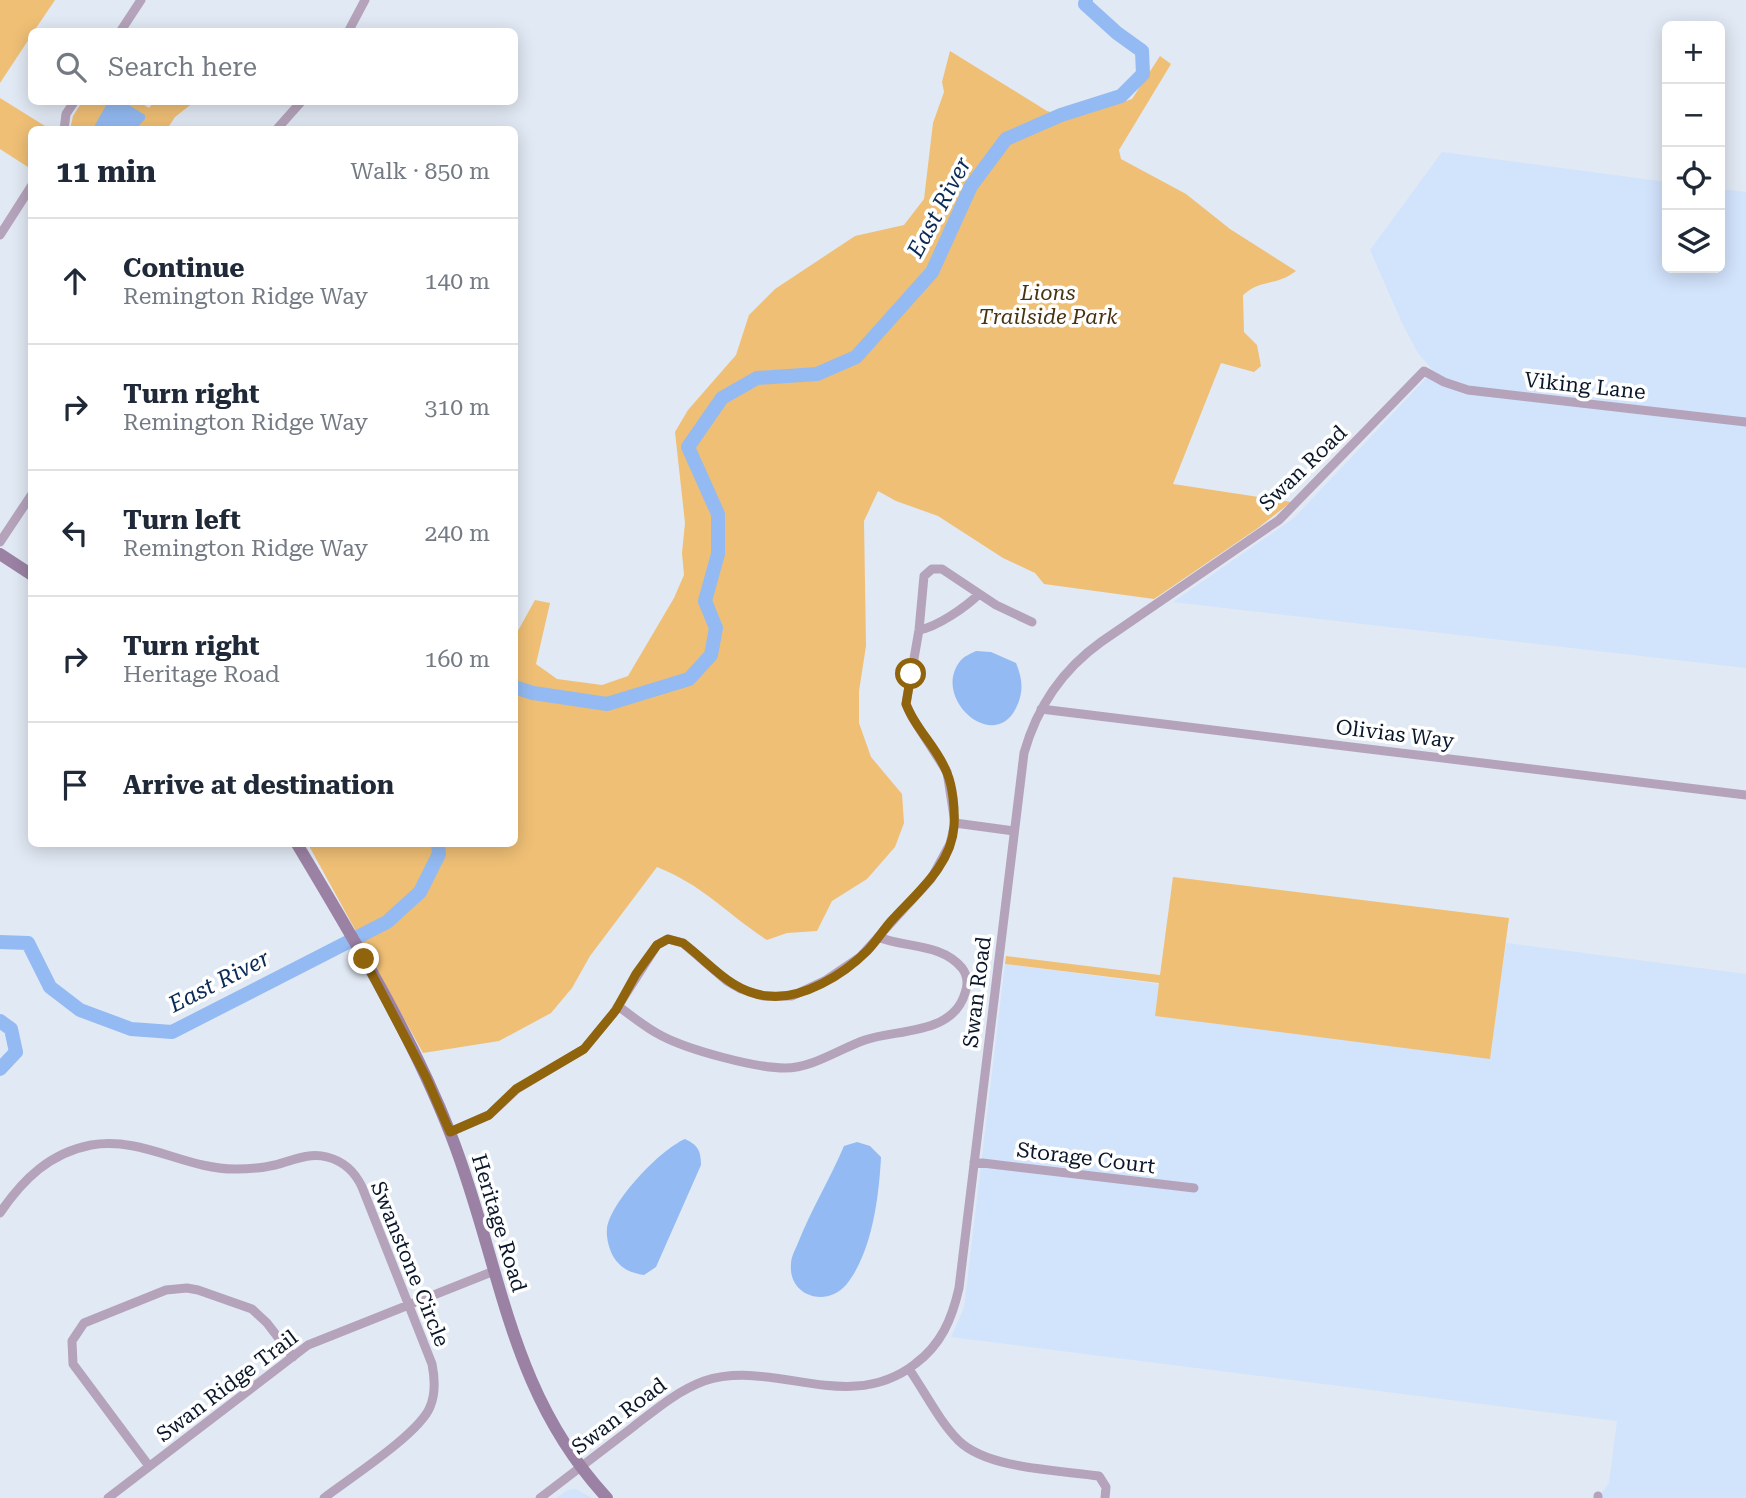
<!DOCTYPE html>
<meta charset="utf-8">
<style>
:root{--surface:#fff;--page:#f6f6f7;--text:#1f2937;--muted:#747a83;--line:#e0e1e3}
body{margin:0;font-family:"Roboto Serif",serif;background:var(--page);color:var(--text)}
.controls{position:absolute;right:21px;top:21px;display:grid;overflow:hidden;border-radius:10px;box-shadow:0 4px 18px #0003}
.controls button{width:63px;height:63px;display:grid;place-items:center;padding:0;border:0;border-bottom:2px solid var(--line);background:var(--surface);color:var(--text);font:35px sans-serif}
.stop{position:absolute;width:21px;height:21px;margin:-16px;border:5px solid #90640c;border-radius:50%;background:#fff}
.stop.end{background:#90640c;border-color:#fff;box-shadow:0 2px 7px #0008}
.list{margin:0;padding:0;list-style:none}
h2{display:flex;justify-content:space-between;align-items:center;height:91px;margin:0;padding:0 28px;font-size:30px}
h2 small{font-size:23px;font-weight:400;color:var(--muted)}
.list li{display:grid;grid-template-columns:46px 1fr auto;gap:21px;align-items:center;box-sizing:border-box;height:126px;padding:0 28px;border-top:2px solid var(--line)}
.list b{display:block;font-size:26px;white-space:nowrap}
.list p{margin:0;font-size:23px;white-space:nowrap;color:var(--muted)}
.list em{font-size:23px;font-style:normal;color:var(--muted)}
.icon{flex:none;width:38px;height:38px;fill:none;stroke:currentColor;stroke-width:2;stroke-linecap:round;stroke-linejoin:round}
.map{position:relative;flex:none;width:1746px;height:1498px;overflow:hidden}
.search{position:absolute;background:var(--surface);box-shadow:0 4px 18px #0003;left:28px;top:28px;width:490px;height:77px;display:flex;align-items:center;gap:18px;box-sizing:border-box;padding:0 24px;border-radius:10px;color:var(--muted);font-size:26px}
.panel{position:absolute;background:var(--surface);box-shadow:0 4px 18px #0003;left:28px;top:126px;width:490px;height:721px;border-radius:10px}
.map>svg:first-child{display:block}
.built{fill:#d2e3fc}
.green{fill:#efbf75}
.water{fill:#93baf2}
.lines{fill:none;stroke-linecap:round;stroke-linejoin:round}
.river{stroke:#93baf2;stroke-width:14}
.street{stroke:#b5a3bb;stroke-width:9}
.secondary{stroke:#9b82a4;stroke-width:12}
.route{stroke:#90640c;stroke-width:9}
.labels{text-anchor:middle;stroke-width:7;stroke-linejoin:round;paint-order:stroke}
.park-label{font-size:21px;font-style:italic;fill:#483311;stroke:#fff}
.street-label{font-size:21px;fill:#0a172a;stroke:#fff}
.water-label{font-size:23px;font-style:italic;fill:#0b2b56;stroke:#fff}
</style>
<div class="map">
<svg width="1746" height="1498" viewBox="0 0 1746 1498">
<rect width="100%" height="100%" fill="#e1e9f4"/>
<path class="built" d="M1442,152L1667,182V268H1720V189L1746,192V668L1173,602L1294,518L1433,371L1418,353L1403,325L1370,250Z
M1506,943L1746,974V1498H1598L1609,1483L1617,1421L951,1337L964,1308L1005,964L1159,984L1155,1016L1490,1058Z
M576,1489L592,1498H556L568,1490Z"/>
<path class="green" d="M0,0H55L34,31L32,32L31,36L0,83Z
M950,51L1047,111L1071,118L1132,99L1160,56L1171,64L1119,150L1121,159L1186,194L1230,229L1296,271C1275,287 1262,278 1243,295L1244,332L1257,345L1261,366L1254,372L1221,363L1173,484L1291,502L1258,528L1154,599L1044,584L1035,573L1003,558L938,516L896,501L878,491L864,521L866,646L859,691V723L871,757L902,794L904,823L895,847L867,879L832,901L817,931L787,933L767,940C727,914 703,885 657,867L590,956L572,988L551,1013L499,1041L423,1053L308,844H514L515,636L535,600L550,603L536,664L557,679L602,685L628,676L674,598L684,575L682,553L685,523L675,432L688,410L736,355L749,315L775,289L855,236L904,225L924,199L933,123L944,92L942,82Z
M0,98L45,126L61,129L32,130L31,169L0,149Z
M82,102H139L149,108L154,102H194L175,117L167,129L70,130L73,116Z
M1173,877L1509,918L1490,1059L1155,1016L1159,983L1005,964L1006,956L1160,975Z"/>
<path class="water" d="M108,102H124L145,115V119L136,129H95V125Z
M976,651L991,652L1016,663C1023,680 1024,693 1015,710C991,753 929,695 962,659C965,656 972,653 976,651Z
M685,1139C698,1145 701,1151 701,1165L656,1267L644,1275C630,1273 620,1268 613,1256C609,1249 606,1237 607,1229C610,1202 661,1149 685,1139Z
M857,1142L870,1146L881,1157C879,1197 872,1253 846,1285C826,1308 788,1296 791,1264C791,1257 795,1250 798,1243C811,1210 830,1179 844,1146Z"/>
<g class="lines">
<path class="river" d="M514,687L533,693L607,704L689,679L711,655L716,628L705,601L718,554V514L688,447L722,398L757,378L817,374L856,357L932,272L971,186L1006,139L1061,115L1121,96L1143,74L1142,51L1117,33L1085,4L1086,0
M0,942L28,943L50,987L80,1010L131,1029L172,1032L387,922L420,892L439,854L438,844
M0,1021L11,1029L16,1052L0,1069"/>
<path class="street" d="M120,32L141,0
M348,32L365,0
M64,130L66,114L74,102
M276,130L301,102
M0,235L32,185
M0,542L32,494
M919,630C937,627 966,607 979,594
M1041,709L1746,795
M955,823L1014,831
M618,1006C632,1016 646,1028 662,1036C689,1050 755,1068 785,1068C813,1068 839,1049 865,1040C897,1029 953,1035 965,993C968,985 968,976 962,968C941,943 905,948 878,937
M450,1132L489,1115L517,1089L584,1049L613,1014L657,945L668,939L683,943L727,981L741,989L763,996H792L826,980L860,957L931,879L950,844L955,823L947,772L912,717L906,704L919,630L924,576L932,569H942L996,605L1032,622
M974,1162L1194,1188
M0,1213C23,1179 50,1153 91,1145C143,1136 186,1170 237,1169C250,1169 262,1168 275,1165C292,1161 308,1152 327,1157C343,1161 355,1172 362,1187L432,1364C435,1379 436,1393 430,1407C419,1434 350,1478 324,1498
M909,1369C925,1392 939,1421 959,1441C988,1469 1058,1470 1099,1476L1106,1487L1105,1498
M149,1466L73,1364L72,1341L84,1323L166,1290L187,1288L198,1290L252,1309L267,1323L293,1357
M108,1498L308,1345L494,1271
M540,1498C571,1474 602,1451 633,1427C655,1410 677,1391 704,1381C774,1358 848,1416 915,1364C941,1345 952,1319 959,1288L1024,753C1037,707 1062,670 1101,642L1279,520L1424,371L1444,382L1468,390L1746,422
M1598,1498V1496"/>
<path class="secondary" d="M0,554L32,575
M297,844C353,938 411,1033 451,1135C502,1265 507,1390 607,1498"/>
</g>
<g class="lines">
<path class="route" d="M364,959L426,1077L450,1132L489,1115L516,1089L584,1049L616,1010L636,974L657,945L668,939L683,943C711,964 732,993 768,996C802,1000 843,975 867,951C877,941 884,928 894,918C918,892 952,864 954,826C955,810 953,787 947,773C938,748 915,729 906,704L911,674"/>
</g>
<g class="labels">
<g class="park-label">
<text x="1048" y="300">Lions<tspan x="1048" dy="24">Trailside Park</tspan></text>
</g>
<g class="street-label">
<text transform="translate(1585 386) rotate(6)" y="7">Viking Lane</text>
<text transform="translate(1303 468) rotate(-44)" y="7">Swan Road</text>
<text transform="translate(1395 734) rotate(7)" y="7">Olivias Way</text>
<text transform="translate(977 992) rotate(-83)" y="7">Swan Road</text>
<text transform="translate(1086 1158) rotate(7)" y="7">Storage Court</text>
<text transform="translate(499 1223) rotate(73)" y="7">Heritage Road</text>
<text transform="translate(410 1264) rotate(68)" y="7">Swanstone Circle</text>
<text transform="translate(227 1386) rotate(-37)" y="7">Swan Ridge Trail</text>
<text transform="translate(619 1416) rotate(-37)" y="7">Swan Road</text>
</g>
<g class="water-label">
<text transform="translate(939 207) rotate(-62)" y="8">East River</text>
<text transform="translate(219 981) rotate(-27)" y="8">East River</text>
</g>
</g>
</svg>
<div class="controls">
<button>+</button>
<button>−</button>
<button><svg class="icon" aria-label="locate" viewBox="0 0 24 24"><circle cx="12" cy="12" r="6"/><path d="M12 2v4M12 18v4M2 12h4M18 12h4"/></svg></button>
<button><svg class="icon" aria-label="layers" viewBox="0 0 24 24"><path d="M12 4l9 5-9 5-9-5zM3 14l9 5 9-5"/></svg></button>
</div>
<div class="stop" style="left:911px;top:674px"></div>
<div class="stop end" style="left:364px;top:959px"></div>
<div class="search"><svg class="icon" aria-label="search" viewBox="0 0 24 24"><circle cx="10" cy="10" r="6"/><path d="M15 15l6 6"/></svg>Search here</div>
<section class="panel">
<h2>11 min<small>Walk · 850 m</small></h2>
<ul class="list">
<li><svg class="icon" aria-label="ahead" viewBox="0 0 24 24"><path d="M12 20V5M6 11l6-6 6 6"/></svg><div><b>Continue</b><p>Remington Ridge Way</p></div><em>140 m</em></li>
<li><svg class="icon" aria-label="right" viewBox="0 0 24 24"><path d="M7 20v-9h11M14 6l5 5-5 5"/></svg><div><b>Turn right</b><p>Remington Ridge Way</p></div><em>310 m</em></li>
<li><svg class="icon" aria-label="left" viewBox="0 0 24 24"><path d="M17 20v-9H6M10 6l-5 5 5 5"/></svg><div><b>Turn left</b><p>Remington Ridge Way</p></div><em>240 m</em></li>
<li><svg class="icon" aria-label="right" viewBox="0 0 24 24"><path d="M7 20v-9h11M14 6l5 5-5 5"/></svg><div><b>Turn right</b><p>Heritage Road</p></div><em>160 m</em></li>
<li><svg class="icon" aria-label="arrive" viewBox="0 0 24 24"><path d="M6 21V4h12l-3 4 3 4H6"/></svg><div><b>Arrive at destination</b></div></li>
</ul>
</section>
</div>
